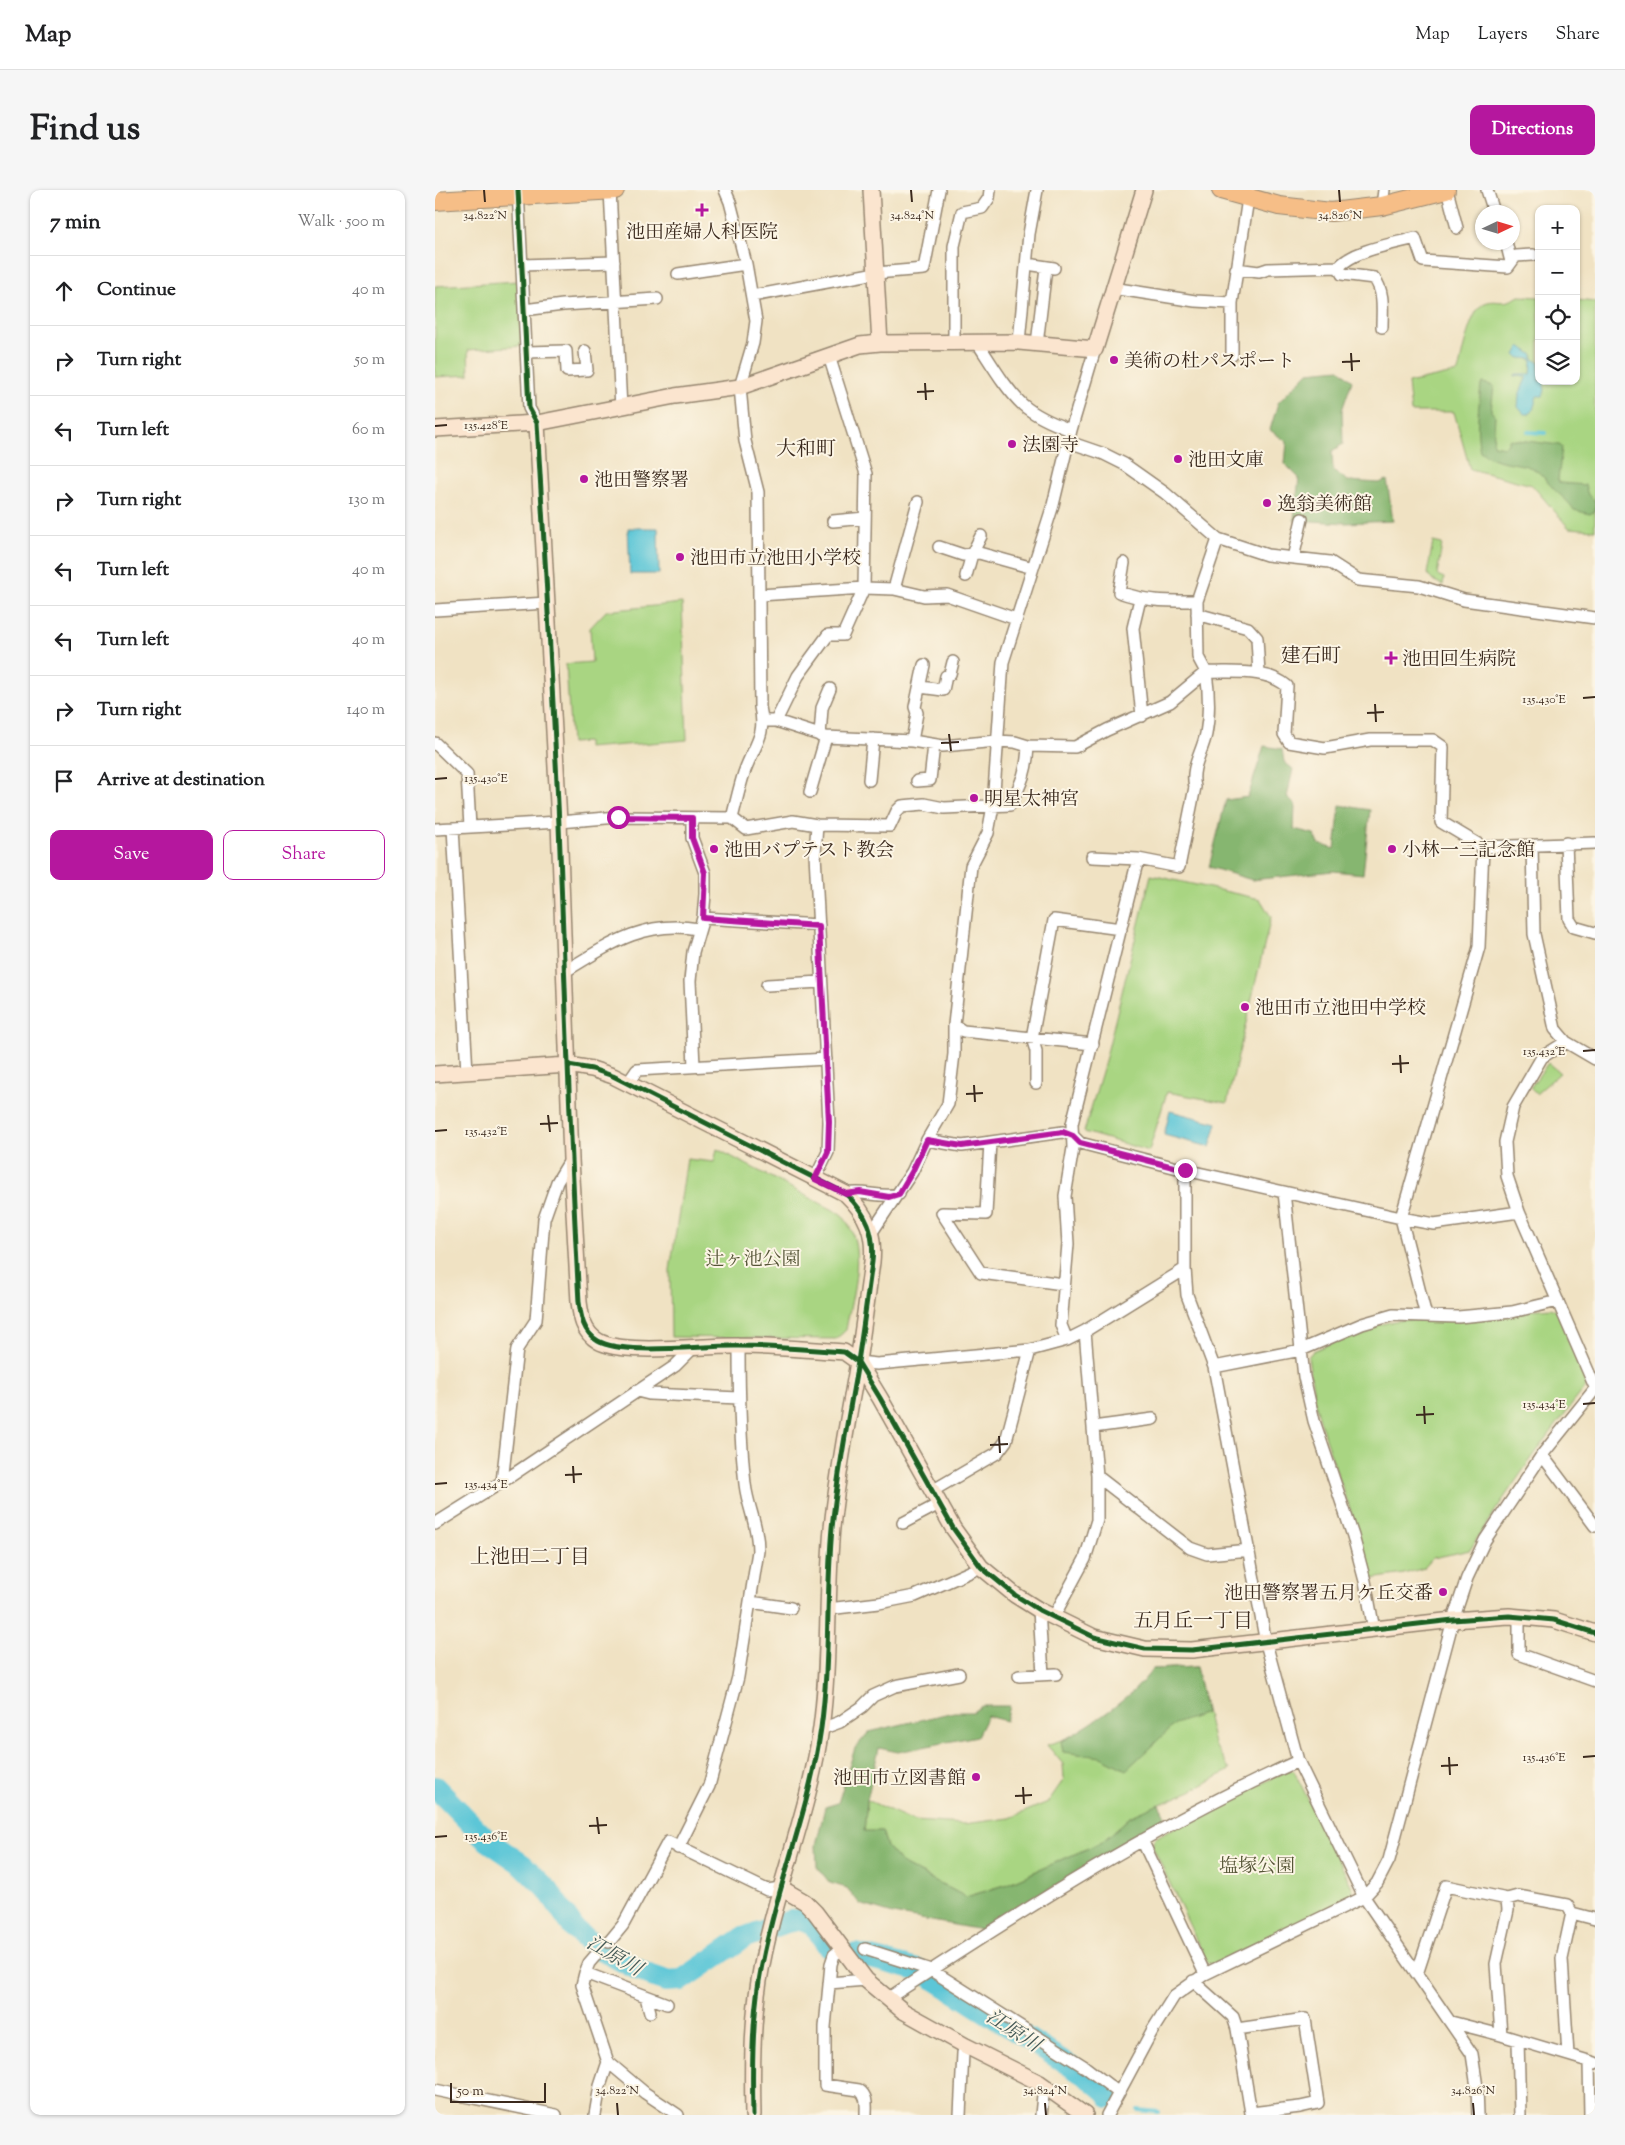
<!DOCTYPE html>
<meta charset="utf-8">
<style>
:root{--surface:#fff;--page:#f6f6f6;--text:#202124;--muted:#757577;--line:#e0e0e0;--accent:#b5179e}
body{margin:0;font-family:"Sorts Mill Goudy","Noto Serif JP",serif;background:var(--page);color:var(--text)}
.controls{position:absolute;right:15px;top:15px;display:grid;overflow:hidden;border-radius:10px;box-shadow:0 1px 4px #0004}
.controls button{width:45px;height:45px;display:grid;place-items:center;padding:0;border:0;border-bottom:1px solid var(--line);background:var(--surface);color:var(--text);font:25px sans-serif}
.compass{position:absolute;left:1040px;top:15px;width:45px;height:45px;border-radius:50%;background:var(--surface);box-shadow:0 1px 4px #0004;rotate:86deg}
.scale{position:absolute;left:15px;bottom:12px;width:96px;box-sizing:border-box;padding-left:5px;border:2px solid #3b2a1e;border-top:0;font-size:14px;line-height:18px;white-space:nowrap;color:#3b2a1e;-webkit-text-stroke:4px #fcf5e5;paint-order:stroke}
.stop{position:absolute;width:15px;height:15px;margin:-11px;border:4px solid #b5179e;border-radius:50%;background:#fff}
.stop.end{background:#b5179e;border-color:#fff;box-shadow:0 1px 5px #0008}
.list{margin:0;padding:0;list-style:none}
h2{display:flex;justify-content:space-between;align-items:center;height:65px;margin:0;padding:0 20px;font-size:21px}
h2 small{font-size:16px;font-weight:400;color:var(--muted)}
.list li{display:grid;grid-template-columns:32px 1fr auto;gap:15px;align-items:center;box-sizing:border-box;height:70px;padding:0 20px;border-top:1px solid var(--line)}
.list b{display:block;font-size:19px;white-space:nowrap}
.list em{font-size:16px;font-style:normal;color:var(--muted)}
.actions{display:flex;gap:10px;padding:15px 20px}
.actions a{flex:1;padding:11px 0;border:1px solid var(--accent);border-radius:10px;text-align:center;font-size:18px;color:var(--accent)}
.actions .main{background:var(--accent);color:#fff}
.icon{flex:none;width:28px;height:28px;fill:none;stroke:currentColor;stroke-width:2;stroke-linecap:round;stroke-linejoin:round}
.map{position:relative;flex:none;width:1160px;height:1925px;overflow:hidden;border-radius:10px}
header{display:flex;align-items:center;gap:30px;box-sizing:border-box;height:70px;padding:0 25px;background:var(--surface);border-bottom:1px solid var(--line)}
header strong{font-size:24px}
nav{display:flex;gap:28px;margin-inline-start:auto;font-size:18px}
.intro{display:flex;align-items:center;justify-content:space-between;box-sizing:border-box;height:120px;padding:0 30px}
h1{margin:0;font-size:35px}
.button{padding:12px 22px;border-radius:10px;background:var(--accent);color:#fff;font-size:18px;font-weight:700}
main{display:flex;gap:30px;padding:0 30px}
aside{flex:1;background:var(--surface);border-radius:10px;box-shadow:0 1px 4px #0004}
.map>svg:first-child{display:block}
.green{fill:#a9d582;stroke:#728050}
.forest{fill:#86b670;stroke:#607047}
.water{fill:#5cc6d7;stroke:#4c787a}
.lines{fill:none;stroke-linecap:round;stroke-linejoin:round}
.stream{stroke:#5cc6d7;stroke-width:4}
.river{stroke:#5cc6d7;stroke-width:22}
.street-casing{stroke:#968670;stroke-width:14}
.secondary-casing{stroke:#968670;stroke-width:18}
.primary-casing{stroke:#968670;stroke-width:20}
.street{stroke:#fff;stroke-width:11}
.secondary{stroke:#fbe5cf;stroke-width:15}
.primary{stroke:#f6be87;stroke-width:18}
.cycleway-casing{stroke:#fcf5e5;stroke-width:8}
.cycleway{stroke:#1b5e20;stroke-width:5}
.route{stroke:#b5179e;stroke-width:6}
.ticks{fill:none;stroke:#3b2a1e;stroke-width:2}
.poi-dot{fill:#b5179e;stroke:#fcf5e5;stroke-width:2}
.labels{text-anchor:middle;stroke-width:4;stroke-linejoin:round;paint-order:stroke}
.poi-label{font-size:19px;fill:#3b2a1e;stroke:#fcf5e5;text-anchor:start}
.park-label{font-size:19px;fill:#565537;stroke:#fcf5e5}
.neighbourhood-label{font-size:20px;fill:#3b2a1e;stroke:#fcf5e5}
.water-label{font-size:20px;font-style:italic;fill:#455956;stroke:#fcf5e5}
.ticks-label{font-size:12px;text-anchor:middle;fill:#3b2a1e;stroke:#fcf5e5;stroke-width:4;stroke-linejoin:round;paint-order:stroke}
</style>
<header>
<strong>Map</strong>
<nav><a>Map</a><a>Layers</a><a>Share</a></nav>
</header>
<div class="intro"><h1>Find us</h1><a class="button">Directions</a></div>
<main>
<aside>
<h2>7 min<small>Walk · 500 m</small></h2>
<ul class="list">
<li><svg class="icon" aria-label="ahead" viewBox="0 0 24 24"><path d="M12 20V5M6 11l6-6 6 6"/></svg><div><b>Continue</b></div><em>40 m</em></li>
<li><svg class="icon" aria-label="right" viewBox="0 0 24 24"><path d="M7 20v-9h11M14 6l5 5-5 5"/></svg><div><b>Turn right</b></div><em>50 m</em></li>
<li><svg class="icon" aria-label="left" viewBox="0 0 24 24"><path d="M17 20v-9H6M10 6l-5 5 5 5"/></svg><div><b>Turn left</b></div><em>60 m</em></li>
<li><svg class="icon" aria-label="right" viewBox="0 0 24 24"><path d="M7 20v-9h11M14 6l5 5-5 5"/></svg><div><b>Turn right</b></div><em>130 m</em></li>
<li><svg class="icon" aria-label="left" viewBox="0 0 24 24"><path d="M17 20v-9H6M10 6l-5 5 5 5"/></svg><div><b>Turn left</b></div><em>40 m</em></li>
<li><svg class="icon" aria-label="left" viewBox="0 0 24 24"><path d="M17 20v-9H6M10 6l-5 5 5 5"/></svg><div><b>Turn left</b></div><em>40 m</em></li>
<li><svg class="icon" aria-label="right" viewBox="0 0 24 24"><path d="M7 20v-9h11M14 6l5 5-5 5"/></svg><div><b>Turn right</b></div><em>140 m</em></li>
<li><svg class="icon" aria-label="arrive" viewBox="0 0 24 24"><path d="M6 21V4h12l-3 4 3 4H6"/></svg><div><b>Arrive at destination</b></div></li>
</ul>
<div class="actions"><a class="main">Save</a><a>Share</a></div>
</aside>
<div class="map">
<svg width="1160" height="1925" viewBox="0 0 1160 1925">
<rect width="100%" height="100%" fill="#fcf5e5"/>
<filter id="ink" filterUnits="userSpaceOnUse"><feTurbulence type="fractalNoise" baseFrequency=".02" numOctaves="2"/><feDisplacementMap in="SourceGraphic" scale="10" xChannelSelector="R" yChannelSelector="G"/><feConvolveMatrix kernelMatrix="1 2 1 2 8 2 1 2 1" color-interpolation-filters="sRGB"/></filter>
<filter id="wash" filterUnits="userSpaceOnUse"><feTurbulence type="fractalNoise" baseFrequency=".0096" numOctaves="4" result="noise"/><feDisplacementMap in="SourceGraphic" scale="20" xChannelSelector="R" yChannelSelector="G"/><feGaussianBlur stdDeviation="1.12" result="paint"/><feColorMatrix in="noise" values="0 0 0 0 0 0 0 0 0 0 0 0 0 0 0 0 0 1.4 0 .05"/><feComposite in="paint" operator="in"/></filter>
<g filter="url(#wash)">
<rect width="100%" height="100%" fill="#f0e2c3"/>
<path class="green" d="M84,91L87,156L33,160L34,185L0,187V96Z
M1084,106L1104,107V191H1141V110L1160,112V340L1134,338L1097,295L1035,279L1019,222H976L973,193L1023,182C1027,166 1035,119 1050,113C1063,108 1067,117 1084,106Z
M998,352L1007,354L1002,385L1009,388L1008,395L997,390L992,384Z
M247,413L252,550L152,558V552L136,553L131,474L157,472L155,438L171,421Z
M716,685L825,709L836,727L792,913L732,902L714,961L649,942L669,875Z
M1113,873L1125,883L1101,904L1095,898Z
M282,959L406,1024C434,1055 417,1103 411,1140L401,1149L236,1147L235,1080L252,969L279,972Z
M1116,1118L1122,1121L1153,1194C1111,1247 1071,1302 1035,1360L998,1368L989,1378L969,1384L936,1389L923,1342L890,1248L880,1212L873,1167L878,1161L928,1139L959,1131Z
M761,1477L779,1554L795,1580L756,1601L695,1627L667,1652L570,1695L531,1707L466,1673L452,1657L447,1641L429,1642L432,1610L479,1631L529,1634L575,1628L613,1612L629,1589L628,1574L612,1555C653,1543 693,1513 718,1479Z
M854,1580L859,1581L918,1699L917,1708L779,1774H774L771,1771L717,1655L720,1648L763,1625Z"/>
<path class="forest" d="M905,179L917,191L907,220L908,254L897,261L898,280L913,291L944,293L952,290L958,331L911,333L859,330L864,288L850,274L852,252L835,240L843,213L873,182Z
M1048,193L1059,196L1056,221L1060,226L1058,255L1070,257L1075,249L1124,255L1127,257L1123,290L1125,293L1150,295L1153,305L1160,311V321L1155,324L1139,320C1133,310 1125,306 1117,297C1111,291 1106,282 1097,278C1080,271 1060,274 1045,261C1040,240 1044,216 1046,195Z
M829,556L847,559L849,572L858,579L852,607L860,615L859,639L879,644L884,654L900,659L905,615L935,620L928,684L898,681L817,690L774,677L791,610L813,607Z
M761,1477L771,1523L740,1534L691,1580L666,1567L628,1562L626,1551L631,1549C663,1529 695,1510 718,1479Z
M547,1516H575L571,1531L552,1526L542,1546L463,1562L444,1558L432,1610L429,1641H447L452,1657L466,1673L531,1707L570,1695L667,1652L695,1627L724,1614L732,1630L547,1740L458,1724L425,1714L412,1698L395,1693L382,1677L381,1655L390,1617L403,1613L420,1558L434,1542L519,1522H538Z"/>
<path class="water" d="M1085,156L1098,165V169L1104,172V191H1111L1109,195L1110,200L1108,206H1102L1098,220L1094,224H1089L1083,217L1084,205L1092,186L1090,185L1089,188L1086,185L1079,186L1081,184H1096L1097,169L1085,168L1080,165Z
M193,338H223L224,384H195Z
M735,921L782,933L775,957L729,945Z"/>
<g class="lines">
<path class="stream" d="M1093,242L1110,243
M672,1902L675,1905
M703,1920L724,1922"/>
<path class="river" d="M0,1597L53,1651L88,1675L113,1700L140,1740L161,1757L211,1784L231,1791L247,1790L308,1748L352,1732L368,1729L379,1736L393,1756L396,1757
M421,1764L482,1780L496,1787L659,1891L672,1902L674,1907"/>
</g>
</g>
<g filter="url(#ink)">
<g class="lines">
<defs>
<path id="street" d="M83,0L94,218L102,233
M175,0L186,218
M290,0L295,12L311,74L321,131L318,153L305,197L310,251L323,302L325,517C332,547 318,556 309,583C304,598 301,613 297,628
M1012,0L1022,38
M1052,0L1059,22
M947,16L949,0
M1071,52L1076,72
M592,74L619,78
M87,75L179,72
M904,77L907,84L939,88C950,102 947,120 947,137
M801,79L824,82L833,79L904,77C918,60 959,54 980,48L988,71L1073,77L1081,66L1098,65
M243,84L311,74
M677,98L760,111L797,113
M317,106L441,83L489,79L504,0
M89,120L128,115L222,109
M519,152V56L527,22L547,18L554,8L555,0
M542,152C556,173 570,198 588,215C602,227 619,234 636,240
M584,152L594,44L602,0
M602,154L611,78
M91,162L131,161L132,181L152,180L150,161
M797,165V113L814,2
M634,252L669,264L689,274L730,303L783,349L832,365L895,372L923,390L984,396L1029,410L1160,428
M398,331L430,328
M783,349L762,411L763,467L771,482C798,483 830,478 852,496L849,544L854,552L890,558L935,550H998L1008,557L1006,632L1048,657L1160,653
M504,357L528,365L544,363L598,378
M858,368L867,329
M689,373L684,402C712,412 733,411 762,411
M531,386L537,364L546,346
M459,399L483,312
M325,405L429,398L459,399L489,406L512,405L581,429
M705,409L698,438L707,526
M0,420L112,413
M762,424L813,438L822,448L824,484
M485,497L508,500L511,486L515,484L518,472
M328,531H341L391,547L477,551L508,556L562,551L580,552L593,556L640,557L672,540L735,512L771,482
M341,531L363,486L393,445H408L429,398L431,284L394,166
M385,546L387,518L395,499
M477,551L482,523L480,517L489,475
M0,553L32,584L35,637
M434,590L438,549
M482,591L495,590L499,555
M375,602L391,547
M257,628V648L270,683V704L268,728L258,762L255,791L259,876
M18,638L32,882
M0,639L124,632L183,627L297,628L311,639L358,631L382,635L455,636L462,621L467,616L489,614L509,618L575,615C587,593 592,580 593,556
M1131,653L1134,729L1139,737L1160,743
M1097,655L1099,744L1120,839L1131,852L1160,869
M657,667L703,669L744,677L760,597C755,578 767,563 771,544C775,523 774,503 771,482
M268,728L384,735
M129,782C173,755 210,729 263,739
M332,795L386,792
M519,835L528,841L658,854
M1131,852L1107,867L1078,917L1070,952L1072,986L1084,1022L1160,1197
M193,893L202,880L391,869
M601,893V861L597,848L619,730L686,739
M492,950L527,956L628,942L638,946L645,953L750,980L966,1028L999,1034L1084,1022
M555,952L551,1024L507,1023L546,1083L628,1094
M750,980V1079L752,1105L779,1177L831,1453L863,1571L929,1707L1037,1864L1042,1897L1043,1925
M380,989L393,962L394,932L380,664L382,635
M849,1002L869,1187L879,1231L918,1346L930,1391L939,1440
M411,1004C431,1000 446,1009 464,1004
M437,1042L477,982L492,950L513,914L519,864V835L536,676L553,643L558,616L568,472L618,315L636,240L660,159
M991,1126L966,1028L1044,757L1048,657
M632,1150L626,1135L633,1054L630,1006L638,958L637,934L703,669
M423,1172L442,1174L595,1160L632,1150L650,1141L750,1079
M779,1177L866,1160L927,1134L958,1125L1023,1127L1077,1122L1123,1111
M202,1201L214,1204L304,1208
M658,1237L718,1229
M1107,1265L1160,1336
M662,1286L755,1358L772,1364L814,1360
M67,1292L82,1159L101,1130L109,1029L122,992L136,969
M497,1301L562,1263L571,1251L595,1160
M468,1333L504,1314
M0,1334L67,1292L240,1176L260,1156
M315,1412L356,1418
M393,1419L444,1413L480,1406L546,1377
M604,1420L608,1485
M1084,1427V1464L1160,1491
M618,1428L650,1369L662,1330V1286L650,1141
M584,1486L621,1484
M386,1539L405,1532L427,1517L438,1506L460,1496L524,1484
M707,1650L770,1784
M243,1658L274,1596L303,1487L323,1361C323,1334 313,1319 310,1294C305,1248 304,1202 304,1156
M174,1752L188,1735L233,1652L332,1700L346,1698
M407,1759L399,1765L396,1774L390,1837V1895L424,1900C433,1906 431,1916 431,1925
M430,1759L496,1780L650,1877L684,1903
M150,1783L154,1773L160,1766
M982,1784L1011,1696L1072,1709L1083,1706L1132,1715L1137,1723L1160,1729
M758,1791L798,1827L802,1839L816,1923L865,1917L883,1913L870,1829L802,1839
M394,1793L431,1790
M211,1807L215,1822
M452,1809C585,1722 718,1636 863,1571
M1016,1832L1066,1845L1160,1873
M1066,1845L1061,1774L1073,1720L1072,1709
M1083,1851L1085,1925
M1133,1865L1127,1769L1137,1723
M173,1872L210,1903L243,1925
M1154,1872L1155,1925
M0,1900L121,1925
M160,1925L165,1896L173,1872L147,1795L150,1783L232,1814
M525,1925L528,1863L531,1856
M606,1925L608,1905L613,1897
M672,1925L717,1841L739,1806L770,1784L929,1707L942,1693L954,1670L1018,1430L1032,1388L1050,1350L1107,1265L1160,1199"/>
<path id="secondary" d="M436,0L445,153
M102,233L124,632L136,969L144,1112C146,1127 148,1142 163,1151C189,1166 269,1155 303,1156C338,1156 374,1160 409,1162L423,1172L445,1208L518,1338L546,1377L580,1405L604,1420L659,1447L710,1459L757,1460L1018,1430L1074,1426L1119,1430L1160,1443
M0,239L102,233L240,206L305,197L425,155L445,153L584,152L660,159L709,0
M0,884L133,875L157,879L178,886L411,1004C432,1024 440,1044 437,1072C432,1109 427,1147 421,1184C412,1235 402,1286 397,1338C391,1405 395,1472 386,1538C374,1624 338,1705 324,1791C317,1835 317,1880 318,1925
M346,1698L370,1712L380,1722L431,1790L468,1821L531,1856L605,1893L650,1925"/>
<path id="primary" d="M786,0L844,16L896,22L947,16L1011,0
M0,11L180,0"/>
</defs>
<use href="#street" class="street-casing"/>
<use href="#secondary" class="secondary-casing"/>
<use href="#primary" class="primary-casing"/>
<use href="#street" class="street"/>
<use href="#secondary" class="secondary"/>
<use href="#primary" class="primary"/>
<defs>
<path id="cycleway" d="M83,0L94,218L102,233C110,367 118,501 124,635C130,794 135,953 144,1112C146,1127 148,1142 163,1151C189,1166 269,1155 303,1156C338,1156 374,1160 409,1162L423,1172L445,1208L518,1338L546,1377L580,1405L604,1420L659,1447L710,1459L757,1460L1018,1430L1074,1426L1119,1430L1160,1443
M133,875L157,879L178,886L411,1004C432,1024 440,1044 437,1072C432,1109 427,1147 421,1184C412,1235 402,1286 397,1338C391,1405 395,1472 386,1538C374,1624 338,1705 324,1791C317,1835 317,1880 318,1925"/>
</defs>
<use href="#cycleway" class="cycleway-casing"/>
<use href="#cycleway" class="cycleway"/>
</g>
</g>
<g class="lines" filter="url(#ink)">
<path class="route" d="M183,627L257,628V648L270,683L268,728L384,736L394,932L393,962L380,989L411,1004L425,1002L454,1007L464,1004L477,982L492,950L527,956L628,942L638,946L645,953L750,980"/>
</g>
<path class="ticks" d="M49,0L50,12M476,0L477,12M904,0L905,12M916,163L917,181M907,172L925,171M490,193L491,210M482,202L499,201M0,236L12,235M1148,508L1160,507M940,514L941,532M932,523L949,522M514,544L516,561M506,553L524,552M0,589L12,588M1148,861L1160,860M965,865L966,883M957,874L974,873M539,895L540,912M531,904L548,903M113,925L115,942M105,934L123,933M0,941L12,940M1148,1214L1160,1213M989,1216L990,1234M981,1225L999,1224M564,1246L565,1263M555,1255L573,1254M138,1276L139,1293M130,1285L147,1284M0,1294L12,1293M1014,1567L1015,1585M1148,1567L1160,1566M1006,1576L1023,1575M588,1597L589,1614M580,1606L597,1605M162,1627L164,1644M154,1636L172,1635M0,1647L12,1646M182,1913L183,1925M610,1913L611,1925M1038,1913L1039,1925"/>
<g class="poi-dot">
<path d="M264.5 12.5h5v5h5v5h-5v5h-5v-5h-5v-5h5z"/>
<circle cx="679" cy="170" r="5"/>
<circle cx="577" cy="254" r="5"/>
<circle cx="743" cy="269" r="5"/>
<circle cx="149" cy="289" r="5"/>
<circle cx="832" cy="313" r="5"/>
<circle cx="245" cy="367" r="5"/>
<path d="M953.5 460.5h5v5h5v5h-5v5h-5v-5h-5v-5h5z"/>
<circle cx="539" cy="608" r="5"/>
<circle cx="279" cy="659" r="5"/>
<circle cx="957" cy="659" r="5"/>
<circle cx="810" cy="817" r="5"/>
<circle cx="1008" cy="1402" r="5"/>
<circle cx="541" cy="1587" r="5"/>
</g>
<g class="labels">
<g class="poi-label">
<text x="267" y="48" text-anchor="middle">池田産婦人科医院</text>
<text x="689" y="177">美術の杜パスポート</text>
<text x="587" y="261">法園寺</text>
<text x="753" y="276">池田文庫</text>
<text x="159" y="296">池田警察署</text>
<text x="842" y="320">逸翁美術館</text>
<text x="255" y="374">池田市立池田小学校</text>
<text x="967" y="475">池田回生病院</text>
<text x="549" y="615">明星太神宮</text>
<text x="289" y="666">池田バプテスト教会</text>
<text x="967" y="666">小林一三記念館</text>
<text x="820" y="824">池田市立池田中学校</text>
<text x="998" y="1409" text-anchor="end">池田警察署五月ケ丘交番</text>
<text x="531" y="1594" text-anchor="end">池田市立図書館</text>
</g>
<g class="park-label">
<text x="318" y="1075">辻ヶ池公園</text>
<text x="822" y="1682">塩塚公園</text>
</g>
<g class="neighbourhood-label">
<text x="371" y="265">大和町</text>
<text x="876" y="472">建石町</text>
<text x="95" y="1373">上池田二丁目</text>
<text x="758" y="1437">五月丘一丁目</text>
</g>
<g class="water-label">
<text transform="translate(180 1765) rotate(30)" y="7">江原川</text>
<text transform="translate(579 1840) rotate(33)" y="7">江原川</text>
</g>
</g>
<g class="ticks-label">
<text x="50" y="29">34.822°N</text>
<text x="477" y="29">34.824°N</text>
<text x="905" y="29">34.826°N</text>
<text x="51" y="239">135.428°E</text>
<text x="1109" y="513">135.430°E</text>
<text x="51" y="592">135.430°E</text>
<text x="1109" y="865">135.432°E</text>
<text x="51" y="945">135.432°E</text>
<text x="1109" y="1218">135.434°E</text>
<text x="51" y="1298">135.434°E</text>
<text x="1109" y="1571">135.436°E</text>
<text x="51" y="1650">135.436°E</text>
<text x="182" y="1904">34.822°N</text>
<text x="610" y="1904">34.824°N</text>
<text x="1038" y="1904">34.826°N</text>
</g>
</svg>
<div class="controls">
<button>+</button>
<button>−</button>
<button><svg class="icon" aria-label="locate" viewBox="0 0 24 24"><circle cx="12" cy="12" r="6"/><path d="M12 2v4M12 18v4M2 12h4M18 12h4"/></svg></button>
<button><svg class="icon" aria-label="layers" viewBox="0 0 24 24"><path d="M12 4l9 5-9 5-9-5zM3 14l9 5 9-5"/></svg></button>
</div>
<svg class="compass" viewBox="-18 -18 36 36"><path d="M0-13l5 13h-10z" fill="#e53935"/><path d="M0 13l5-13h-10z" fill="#757577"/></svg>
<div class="scale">50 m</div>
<div class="stop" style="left:183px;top:627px"></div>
<div class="stop end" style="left:750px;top:980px"></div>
</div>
</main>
